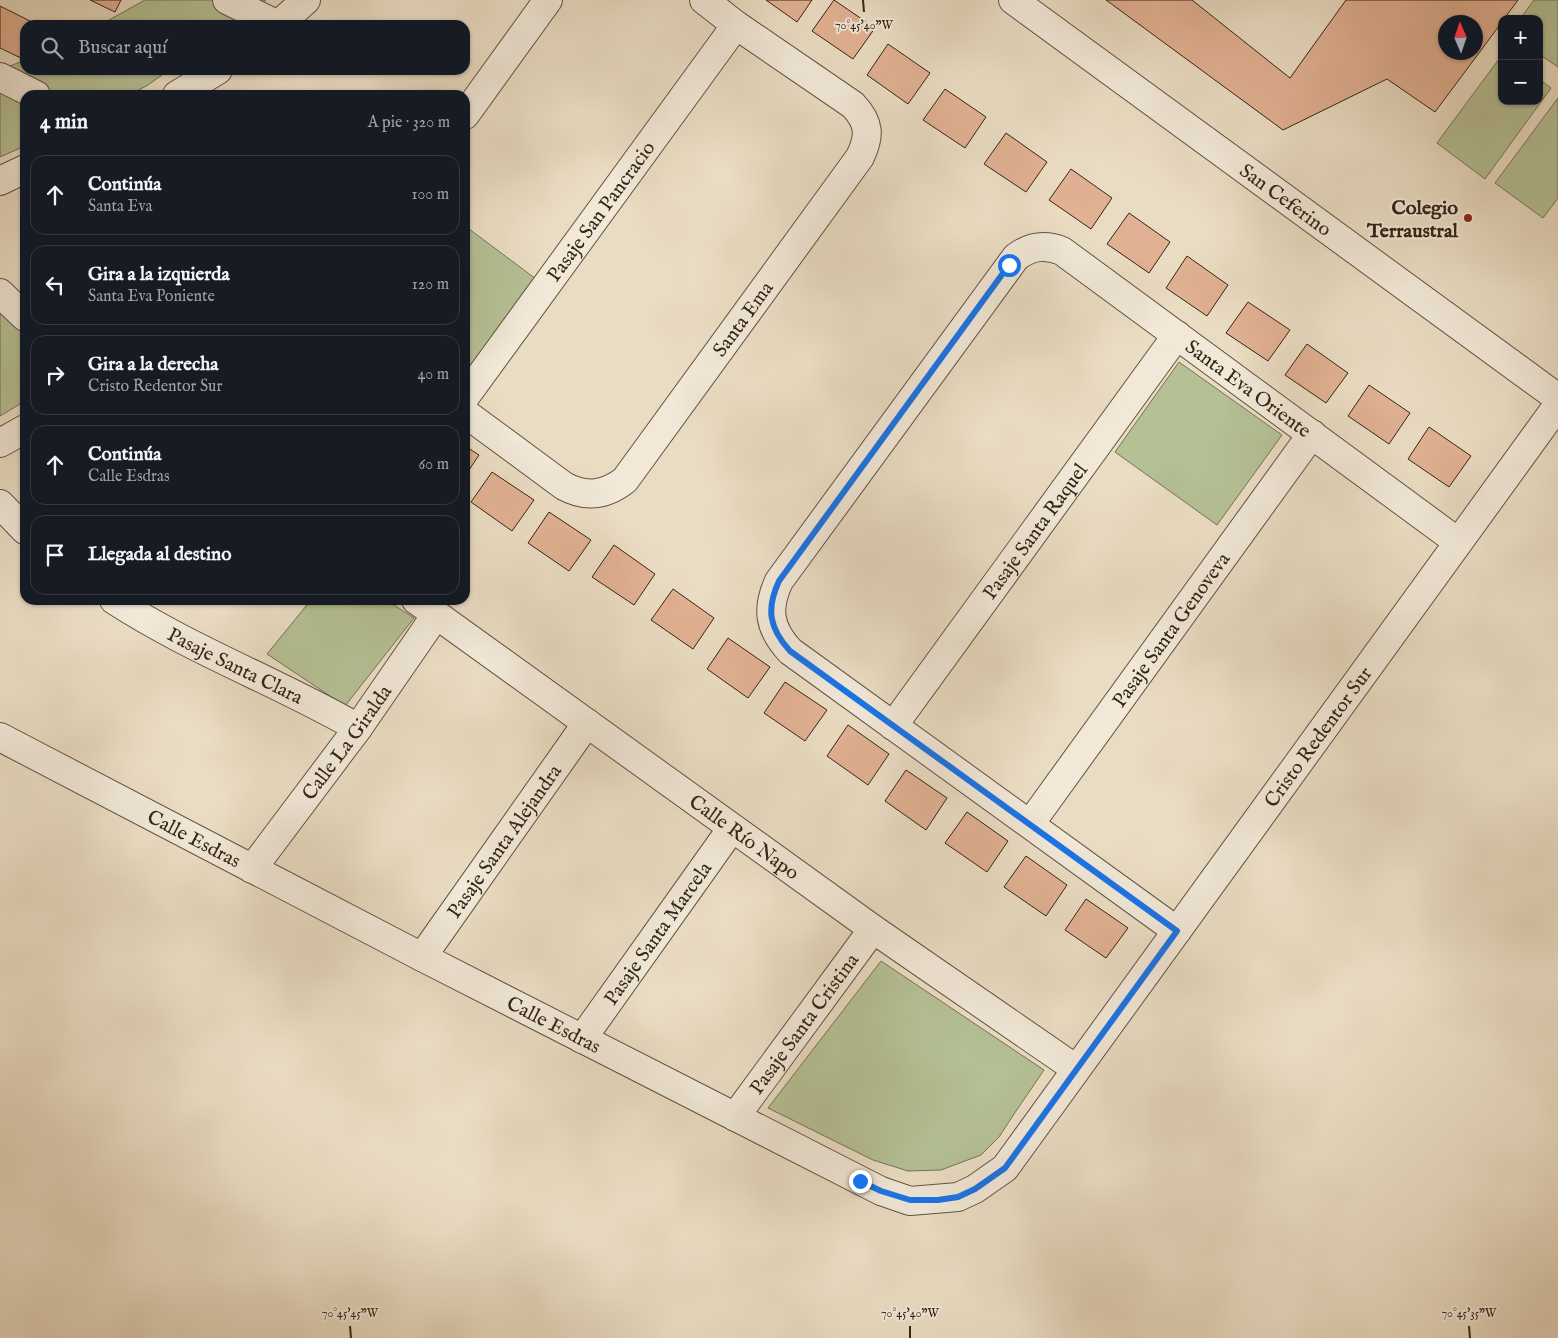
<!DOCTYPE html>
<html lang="es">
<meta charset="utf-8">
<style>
:root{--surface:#171b24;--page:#242831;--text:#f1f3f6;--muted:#9ea1a6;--line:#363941}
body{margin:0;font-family:"IM FELL English",serif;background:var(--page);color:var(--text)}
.controls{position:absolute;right:15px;top:15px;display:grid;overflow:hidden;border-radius:10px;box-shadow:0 1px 4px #0004}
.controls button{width:45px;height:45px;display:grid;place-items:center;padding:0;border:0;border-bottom:1px solid var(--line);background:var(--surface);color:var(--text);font:25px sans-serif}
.compass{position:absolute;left:1438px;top:15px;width:45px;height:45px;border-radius:50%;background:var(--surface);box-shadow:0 1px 4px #0004;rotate:358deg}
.stop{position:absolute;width:15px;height:15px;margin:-11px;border:4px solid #1a73e8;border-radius:50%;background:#fff}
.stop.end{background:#1a73e8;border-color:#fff;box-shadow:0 1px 5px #0008}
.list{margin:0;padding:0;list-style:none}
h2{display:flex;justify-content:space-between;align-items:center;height:65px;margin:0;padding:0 20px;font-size:21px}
h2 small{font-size:16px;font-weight:400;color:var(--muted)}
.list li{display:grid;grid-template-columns:32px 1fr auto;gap:15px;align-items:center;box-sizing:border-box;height:80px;margin:0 10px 10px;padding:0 10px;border:1px solid var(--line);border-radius:15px}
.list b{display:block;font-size:19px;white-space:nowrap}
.list p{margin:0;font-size:16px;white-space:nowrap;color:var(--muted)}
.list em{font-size:16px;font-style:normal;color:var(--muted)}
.icon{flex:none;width:28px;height:28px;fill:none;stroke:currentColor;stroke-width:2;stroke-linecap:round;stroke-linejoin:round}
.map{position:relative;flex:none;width:1558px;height:1338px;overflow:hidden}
.search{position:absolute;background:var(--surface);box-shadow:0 1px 4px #0004;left:20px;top:20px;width:450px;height:55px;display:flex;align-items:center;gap:12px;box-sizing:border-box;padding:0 18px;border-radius:15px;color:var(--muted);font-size:19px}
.panel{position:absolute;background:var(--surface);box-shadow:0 1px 4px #0004;left:20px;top:90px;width:450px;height:515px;border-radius:15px}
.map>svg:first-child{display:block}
.green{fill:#b5c095;stroke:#747255}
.building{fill:#e1b193;stroke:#342515;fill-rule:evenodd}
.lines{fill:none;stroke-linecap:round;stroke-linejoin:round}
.street-casing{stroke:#625340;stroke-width:30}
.street{stroke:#f1e8d8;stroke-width:28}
.route{stroke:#1a73e8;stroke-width:6}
.ticks{fill:none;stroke:#342515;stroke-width:2}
.poi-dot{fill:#8f2418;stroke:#f1e8d8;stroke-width:2}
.labels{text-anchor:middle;stroke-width:4;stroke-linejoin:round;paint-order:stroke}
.street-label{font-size:20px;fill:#342515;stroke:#f1e8d8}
.poi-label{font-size:20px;font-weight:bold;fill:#342515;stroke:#f1e8d8;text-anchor:end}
.ticks-label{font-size:12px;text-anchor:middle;fill:#342515;stroke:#f1e8d8;stroke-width:4;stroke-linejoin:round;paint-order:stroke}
</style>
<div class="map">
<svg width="1558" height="1338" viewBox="0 0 1558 1338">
<rect width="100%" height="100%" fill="#eadcc3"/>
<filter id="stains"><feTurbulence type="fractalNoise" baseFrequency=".004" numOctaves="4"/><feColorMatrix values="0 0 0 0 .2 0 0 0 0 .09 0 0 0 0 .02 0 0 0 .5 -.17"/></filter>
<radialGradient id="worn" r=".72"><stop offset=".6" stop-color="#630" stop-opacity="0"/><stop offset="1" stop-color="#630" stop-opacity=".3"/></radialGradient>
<path class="green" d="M145,0H266L231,25H100Z
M1534,0H1558V67L1539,54V19H1520Z
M1502,55V101H1539V79L1551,88L1485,179L1437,143Z
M25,60V70H169L148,85L129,95H25V146L0,157V70Z
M1558,98V198L1543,218L1495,183Z
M465,226L536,279L465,373Z
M0,309L25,331V401L0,416Z
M1179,362L1282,435L1217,525L1115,452Z
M311,600H386L414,618L345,706L267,654Z
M881,961L1044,1070L1014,1114L999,1137L981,1155L941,1170L908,1171L873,1160L768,1108Z"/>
<path class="building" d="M90,0H121L115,12Z
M766,0H812L797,22Z
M834,0L875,28L853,59L812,31Z
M1106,0H1192L1290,78L1346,0H1518L1504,19H1502V22L1435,112L1387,79L1283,130ZM1446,22H1476V52H1446Z
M0,6L38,25H25V60L0,48Z
M888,44L930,73L908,104L867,75Z
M945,89L986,117L965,148L923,120Z
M1006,133L1047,162L1026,192L984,164Z
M1071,169L1112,198L1091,229L1049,200Z
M1129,213L1170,242L1149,273L1107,244Z
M1187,256L1228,285L1207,316L1166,288Z
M1248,302L1290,330L1268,361L1226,333Z
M1307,344L1348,373L1326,403L1285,375Z
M1369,385L1410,413L1389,444L1348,416Z
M1429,427L1471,456L1449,487L1408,459Z
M465,446L479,455L465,476Z
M492,472L534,500L512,531L471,502Z
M549,512L591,540L569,571L528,543Z
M614,545L655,574L634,605L592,577Z
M673,589L714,618L693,649L651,620Z
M728,638L770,667L748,698L707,669Z
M785,682L827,710L805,741L764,713Z
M848,725L889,754L868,785L827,756Z
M906,770L947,798L926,830L885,801Z
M967,812L1008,841L987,872L945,843Z
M1026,856L1067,885L1046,916L1004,887Z
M1086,899L1128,928L1106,958L1065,930Z"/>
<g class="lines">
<defs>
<g id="street">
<path d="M227,0L278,25"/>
<path id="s1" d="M1013,0L1558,398"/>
<path d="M278,25L306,0"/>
<path d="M0,77L36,95"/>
<path d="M177,95L218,70"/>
<path d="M465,115L548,0"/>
<path d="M0,181L25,169"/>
<path d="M0,293L25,317"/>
<path id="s2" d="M465,397L736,25"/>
<path id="s3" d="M465,413L564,486C586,498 606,495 625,480L860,157C870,136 870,123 853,105L736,25L704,0"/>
<path d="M0,443L25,429"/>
<path d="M0,504L25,530"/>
<path id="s4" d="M114,600C191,650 278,682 358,728"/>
<path id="s5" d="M416,600L873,929L1076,1069"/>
<path id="s6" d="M893,726L1177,335"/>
<path id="s7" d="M0,737L422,957L881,1191L910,1201L958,1197L975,1189L1005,1168L1558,405"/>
<path id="s8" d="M1030,824L1312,434"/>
<path id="s9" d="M252,869L358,728L436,615"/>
<path id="s10" d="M1177,931L790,651C769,628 766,609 779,581L1016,257C1031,246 1045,244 1062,251L1458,542"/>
<path id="s11" d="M422,957L587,723"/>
<path id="s12" d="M582,1039L732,828"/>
<path id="s13" d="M735,1117L873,929"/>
</g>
</defs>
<use href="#street" class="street-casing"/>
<use href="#street" class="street"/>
</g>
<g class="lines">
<path class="route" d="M860,1181L881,1191L910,1200H938L958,1197L975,1189L1005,1168L1177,931L790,651C769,628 766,609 779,581L1009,265"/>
</g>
<path class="ticks" d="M863,0L864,12M350,1326L351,1338M910,1326V1338M1469,1326L1470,1338"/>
<circle class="poi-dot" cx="1468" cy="218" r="5"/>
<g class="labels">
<g class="street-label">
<text dy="7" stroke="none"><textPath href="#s1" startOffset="338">San Ceferino</textPath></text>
<text dy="7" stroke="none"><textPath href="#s2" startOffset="230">Pasaje San Pancracio</textPath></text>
<text dy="7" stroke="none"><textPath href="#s3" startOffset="388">Santa Ema</textPath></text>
<text dy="7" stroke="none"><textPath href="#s10" startOffset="1236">Santa Eva Oriente</textPath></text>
<text dy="7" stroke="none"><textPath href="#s6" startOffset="241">Pasaje Santa Raquel</textPath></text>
<text dy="7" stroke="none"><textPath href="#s8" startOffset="240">Pasaje Santa Genoveva</textPath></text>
<text dy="7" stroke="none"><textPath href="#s4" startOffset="138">Pasaje Santa Clara</textPath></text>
<text dy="7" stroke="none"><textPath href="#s7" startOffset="1658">Cristo Redentor Sur</textPath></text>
<text dy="7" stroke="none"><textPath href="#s9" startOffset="158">Calle La Giralda</textPath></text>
<text dy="7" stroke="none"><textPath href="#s5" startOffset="405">Calle Río Napo</textPath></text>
<text dy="7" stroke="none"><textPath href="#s7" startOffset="219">Calle Esdras</textPath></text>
<text dy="7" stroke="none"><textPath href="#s11" startOffset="142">Pasaje Santa Alejandra</textPath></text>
<text dy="7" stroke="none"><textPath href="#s12" startOffset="130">Pasaje Santa Marcela</textPath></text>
<text dy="7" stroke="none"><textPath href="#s13" startOffset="116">Pasaje Santa Cristina</textPath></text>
<text dy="7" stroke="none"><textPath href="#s7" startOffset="624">Calle Esdras</textPath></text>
</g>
<g class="poi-label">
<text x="1458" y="214">Colegio<tspan x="1458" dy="23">Terraustral</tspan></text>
</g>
</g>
<g class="ticks-label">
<text x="864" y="29">70°45'40"W</text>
<text x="350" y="1317">70°45'45"W</text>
<text x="910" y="1317">70°45'40"W</text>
<text x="1469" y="1317">70°45'35"W</text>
</g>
<rect width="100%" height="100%" filter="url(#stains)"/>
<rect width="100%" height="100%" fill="url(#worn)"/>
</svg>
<div class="controls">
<button>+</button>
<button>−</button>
</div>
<svg class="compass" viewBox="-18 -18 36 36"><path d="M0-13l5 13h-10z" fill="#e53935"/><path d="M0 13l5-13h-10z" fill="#9ea1a6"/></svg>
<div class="stop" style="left:1009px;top:265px"></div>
<div class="stop end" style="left:860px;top:1181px"></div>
<div class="search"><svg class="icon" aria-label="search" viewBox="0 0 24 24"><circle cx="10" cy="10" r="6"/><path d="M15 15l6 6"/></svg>Buscar aquí</div>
<section class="panel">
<h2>4 min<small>A pie · 320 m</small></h2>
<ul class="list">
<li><svg class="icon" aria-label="ahead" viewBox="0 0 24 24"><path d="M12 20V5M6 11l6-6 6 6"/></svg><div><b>Continúa</b><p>Santa Eva</p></div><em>100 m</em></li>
<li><svg class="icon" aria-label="left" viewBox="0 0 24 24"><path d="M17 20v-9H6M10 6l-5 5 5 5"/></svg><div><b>Gira a la izquierda</b><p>Santa Eva Poniente</p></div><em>120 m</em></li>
<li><svg class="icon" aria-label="right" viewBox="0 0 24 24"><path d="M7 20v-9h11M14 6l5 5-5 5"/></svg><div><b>Gira a la derecha</b><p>Cristo Redentor Sur</p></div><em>40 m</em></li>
<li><svg class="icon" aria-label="ahead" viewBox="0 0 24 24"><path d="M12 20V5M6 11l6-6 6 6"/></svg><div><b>Continúa</b><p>Calle Esdras</p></div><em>60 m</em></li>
<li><svg class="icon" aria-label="arrive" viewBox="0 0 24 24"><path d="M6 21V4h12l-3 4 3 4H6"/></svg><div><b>Llegada al destino</b></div></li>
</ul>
</section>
</div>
